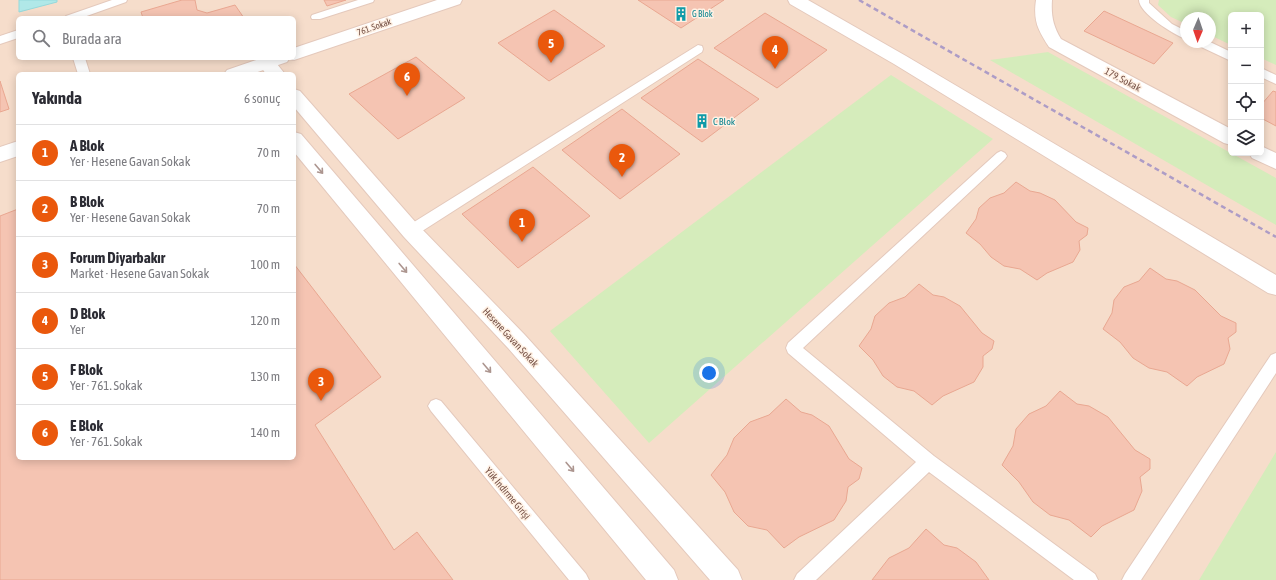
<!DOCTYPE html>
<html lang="tr">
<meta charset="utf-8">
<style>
:root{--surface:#fff;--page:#f7f7f7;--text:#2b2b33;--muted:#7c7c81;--line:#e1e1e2;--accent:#ea580c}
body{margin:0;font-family:"Asap Condensed",sans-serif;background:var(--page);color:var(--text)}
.controls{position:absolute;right:12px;top:12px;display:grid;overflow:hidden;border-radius:6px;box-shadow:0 2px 10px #0003}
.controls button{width:36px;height:36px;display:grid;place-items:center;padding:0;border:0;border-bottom:1px solid var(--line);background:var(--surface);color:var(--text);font:20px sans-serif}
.compass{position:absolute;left:1180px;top:12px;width:36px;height:36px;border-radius:50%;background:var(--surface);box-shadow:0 2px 10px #0003;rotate:182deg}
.you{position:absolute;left:709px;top:373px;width:14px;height:14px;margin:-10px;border:3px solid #fff;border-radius:50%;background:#1a73e8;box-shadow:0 0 0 6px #1a73e833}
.badge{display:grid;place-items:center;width:26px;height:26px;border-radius:50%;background:var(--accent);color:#fff;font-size:13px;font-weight:700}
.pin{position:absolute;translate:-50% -33px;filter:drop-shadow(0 1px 2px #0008)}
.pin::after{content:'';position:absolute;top:21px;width:14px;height:12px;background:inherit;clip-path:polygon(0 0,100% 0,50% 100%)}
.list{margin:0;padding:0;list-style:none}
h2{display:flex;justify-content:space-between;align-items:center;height:52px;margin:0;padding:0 16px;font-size:17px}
h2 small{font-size:13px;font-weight:400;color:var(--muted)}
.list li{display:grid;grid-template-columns:26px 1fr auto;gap:12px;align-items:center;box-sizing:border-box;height:56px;padding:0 16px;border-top:1px solid var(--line)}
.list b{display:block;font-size:15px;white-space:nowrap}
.list p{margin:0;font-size:13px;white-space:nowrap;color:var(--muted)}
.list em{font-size:13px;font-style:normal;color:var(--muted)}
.icon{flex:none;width:22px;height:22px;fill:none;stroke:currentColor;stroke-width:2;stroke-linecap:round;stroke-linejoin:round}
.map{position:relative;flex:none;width:1276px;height:580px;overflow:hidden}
.search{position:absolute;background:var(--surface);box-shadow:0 2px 10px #0003;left:16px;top:16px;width:280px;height:44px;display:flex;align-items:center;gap:10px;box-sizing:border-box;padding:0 14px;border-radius:6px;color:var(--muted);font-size:15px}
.panel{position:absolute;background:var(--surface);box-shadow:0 2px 10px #0003;left:16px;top:72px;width:280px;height:388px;border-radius:6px}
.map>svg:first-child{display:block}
.residential{fill:#f6ddcb;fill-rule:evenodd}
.green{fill:#d5ecbb}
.water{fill:#b0e8e8;stroke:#96d9db}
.building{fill:#f5c4b2;stroke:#e9a791}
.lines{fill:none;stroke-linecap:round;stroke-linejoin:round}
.service-casing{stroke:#e4c9bc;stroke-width:2}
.minor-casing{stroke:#e4c9bc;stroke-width:2}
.tertiary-casing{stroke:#e4c9bc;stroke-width:2}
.service{fill:#fff;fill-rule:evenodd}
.minor{fill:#fff;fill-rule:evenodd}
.tertiary{fill:#fff;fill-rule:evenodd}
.rail{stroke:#ad9cc6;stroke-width:2.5;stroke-dasharray:5 3.5;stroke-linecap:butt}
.oneway{stroke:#ac958f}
.labels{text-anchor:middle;stroke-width:3;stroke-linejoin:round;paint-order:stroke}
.far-culture-label{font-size:9px;fill:#0d838f;stroke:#fff1e4;text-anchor:start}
.far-street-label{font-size:9px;fill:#744f44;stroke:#fff1e4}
.street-label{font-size:10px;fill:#744f44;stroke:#fff1e4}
.culture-label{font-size:10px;fill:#0d838f;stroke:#fff1e4;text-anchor:start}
</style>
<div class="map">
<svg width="1276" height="580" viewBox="0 0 1276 580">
<rect width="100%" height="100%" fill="#feecdd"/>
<path class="residential" d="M0,0H1276V580H0ZM1231,15H1261V153H1231ZM18,18H294V58H18ZM1186,18H1210V42H1186ZM18,74H294V458H18Z"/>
<path class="green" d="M1159,0H1276V65L1261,58V15H1231V45L1210,35V18H1186V24L1171,17L1158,5Z
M1048,52L1276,178V225L990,60Z
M891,75L993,139L649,443L550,331Z
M1276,452V580H1199Z"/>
<path class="water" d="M19,0H57V2L19,12Z"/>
<path class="building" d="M182,0H195L197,10L207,13L235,5L244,18H143L141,12Z
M324,0H346L327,6Z
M638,0H724L681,28Z
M554,10L605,46L549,81L498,43Z
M1104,11L1173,43L1154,64L1084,31Z
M765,13L827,50L777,88L714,48Z
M416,57L465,98L398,139L349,94Z
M698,59L759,99L702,142L641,98Z
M0,81L9,109L0,112Z
M1273,91L1276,92V126L1261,118V105Z
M622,109L680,154L620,199L562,150Z
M533,167L590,216L518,268L462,214Z
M1016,182L1030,191L1040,193L1055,200L1076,222L1088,228L1087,235L1079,241L1080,250L1073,262L1047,273L1037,280L1020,269L1004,266L991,257L980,244L966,233L976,219L979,208L990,198L1004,193Z
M18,209V458H294V264L381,377L315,425L394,550L417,532L453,580H0V216Z
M1150,268L1166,279L1177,281L1195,290L1221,316L1236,323V332L1228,338L1230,349L1224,364L1197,377L1187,386L1167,372L1149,368L1133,358L1120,342L1103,329L1112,313L1114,300L1124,287L1139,281Z
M919,284L933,295L944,297L960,306L982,333L994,341L992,349L983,356V367L974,382L943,396L932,405L914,391L897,387L883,376L873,360L859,346L871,329L875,316L889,303L905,297Z
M1060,391L1077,404L1089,406L1108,417L1135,450L1150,459V469L1140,477L1142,491L1134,510L1102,526L1091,537L1069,520L1050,515L1033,502L1019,482L1002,465L1013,446L1016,429L1029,414L1046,406Z
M786,399L801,412L812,415L829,426L849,459L862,468L859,479L848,487L846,501L834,520L799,537L784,548L767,530L748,526L734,512L725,492L711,475L727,455L734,438L750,422L769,415Z
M926,529L944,545L957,548L976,562L989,580H872L889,558L909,548Z"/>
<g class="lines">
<defs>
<path id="service" d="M112,0H127L126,2L81,18H65L66,16Z
M358,0H374L373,2L320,19H312L311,17L312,15Z
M1139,0H1149V3L1172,24L1186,31V39C1174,35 1139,13 1139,0Z
M18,30V38L0,44V36Z
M1196,42H1210L1231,52V61L1197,45Z
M698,45L702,46L703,49L702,52L416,235L411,236L406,235L404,231L406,227Z
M73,58H85L90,74H78Z
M1261,68L1276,75V84L1261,77Z
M1001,151L1005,153L1007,156L1005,159L803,348L934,456L1095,574L1098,580H1074L929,472L816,580H794L797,574L916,462L788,353L786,348L788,343L997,153Z
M1276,353V373L1141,580H1122L1125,574L1271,355Z
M436,399L441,401L586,574L589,580H569L431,411L428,406L431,401Z"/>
<path id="minor" d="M437,0H462L460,4L300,58L294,60L289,59L287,62L252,74H224L227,70L262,58H294V48Z
M788,0H808L906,56L1276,275V295L1268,293L894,64L790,4Z
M1036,0H1052C1051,15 1053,26 1061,39L1231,129V145L1224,143L1049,47C1038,30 1033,21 1036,0Z
M18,141V156L0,162V147Z
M1261,146L1276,153V169L1252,158L1249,153H1261Z"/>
<path id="tertiary" d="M264,58L273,59L285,74H266L258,63L261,59Z
M294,89L300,91L418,225L524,334L738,570L742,580H710L508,348L404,237L294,107Z
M294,132L301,134L674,570L678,580H646L294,152Z"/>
</defs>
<use href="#service" class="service-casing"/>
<use href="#minor" class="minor-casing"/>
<use href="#tertiary" class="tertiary-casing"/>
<use href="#service" class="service"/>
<use href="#minor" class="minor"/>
<use href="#tertiary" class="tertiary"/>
<path class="rail" d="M859,0L1276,237"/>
</g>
<defs><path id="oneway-shaft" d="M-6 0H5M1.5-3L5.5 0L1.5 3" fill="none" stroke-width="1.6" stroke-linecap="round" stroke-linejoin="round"/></defs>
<g class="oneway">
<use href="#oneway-shaft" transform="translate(319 169) rotate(50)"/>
<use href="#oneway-shaft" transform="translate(403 268) rotate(50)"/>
<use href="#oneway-shaft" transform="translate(487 368) rotate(50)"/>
<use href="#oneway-shaft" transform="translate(570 467) rotate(50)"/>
</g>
<defs>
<symbol id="building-bare" viewBox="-9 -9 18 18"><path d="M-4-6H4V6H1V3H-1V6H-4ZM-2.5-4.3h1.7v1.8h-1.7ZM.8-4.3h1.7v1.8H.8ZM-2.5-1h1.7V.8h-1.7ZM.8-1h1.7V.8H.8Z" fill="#0f9aa8" stroke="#fff1e4" stroke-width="2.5" paint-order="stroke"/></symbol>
</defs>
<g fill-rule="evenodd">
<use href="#building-bare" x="671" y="4" width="20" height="20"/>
<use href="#building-bare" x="692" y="111" width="20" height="20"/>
</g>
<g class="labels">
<g class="far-culture-label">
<text x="692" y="17">G Blok</text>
</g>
<g class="far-street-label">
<text transform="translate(374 27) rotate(-19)" y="3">761. Sokak</text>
</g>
<g class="street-label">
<text transform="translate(1123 79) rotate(28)" y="4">179. Sokak</text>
<text transform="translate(511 337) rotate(47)" y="4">Hesene Gavan Sokak</text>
<text transform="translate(508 493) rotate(50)" y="4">Yük İndirme Girişi</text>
</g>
<g class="culture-label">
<text x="713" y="125">C Blok</text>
</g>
</g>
</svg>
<div class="controls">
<button>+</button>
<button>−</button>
<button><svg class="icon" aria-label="locate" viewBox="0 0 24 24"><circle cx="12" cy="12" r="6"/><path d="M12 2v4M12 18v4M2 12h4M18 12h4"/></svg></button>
<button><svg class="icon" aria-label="layers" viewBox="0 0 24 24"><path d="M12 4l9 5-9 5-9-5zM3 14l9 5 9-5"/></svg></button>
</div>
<svg class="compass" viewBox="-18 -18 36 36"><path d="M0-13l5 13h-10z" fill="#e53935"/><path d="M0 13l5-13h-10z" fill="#7c7c81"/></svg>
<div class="you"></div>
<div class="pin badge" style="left:522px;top:242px">1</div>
<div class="pin badge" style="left:622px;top:177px">2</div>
<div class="pin badge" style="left:321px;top:401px">3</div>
<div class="pin badge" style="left:775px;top:69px">4</div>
<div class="pin badge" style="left:551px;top:63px">5</div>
<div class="pin badge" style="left:407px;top:96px">6</div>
<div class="search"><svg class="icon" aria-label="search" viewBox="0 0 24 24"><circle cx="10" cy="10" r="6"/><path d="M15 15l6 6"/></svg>Burada ara</div>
<section class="panel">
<h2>Yakında<small>6 sonuç</small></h2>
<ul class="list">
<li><span class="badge">1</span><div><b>A Blok</b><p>Yer · Hesene Gavan Sokak</p></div><em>70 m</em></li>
<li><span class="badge">2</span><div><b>B Blok</b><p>Yer · Hesene Gavan Sokak</p></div><em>70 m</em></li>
<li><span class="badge">3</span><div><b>Forum Diyarbakır</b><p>Market · Hesene Gavan Sokak</p></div><em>100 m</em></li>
<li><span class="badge">4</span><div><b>D Blok</b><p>Yer</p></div><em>120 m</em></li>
<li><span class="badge">5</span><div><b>F Blok</b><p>Yer · 761. Sokak</p></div><em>130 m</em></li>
<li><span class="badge">6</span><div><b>E Blok</b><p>Yer · 761. Sokak</p></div><em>140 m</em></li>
</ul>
</section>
</div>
